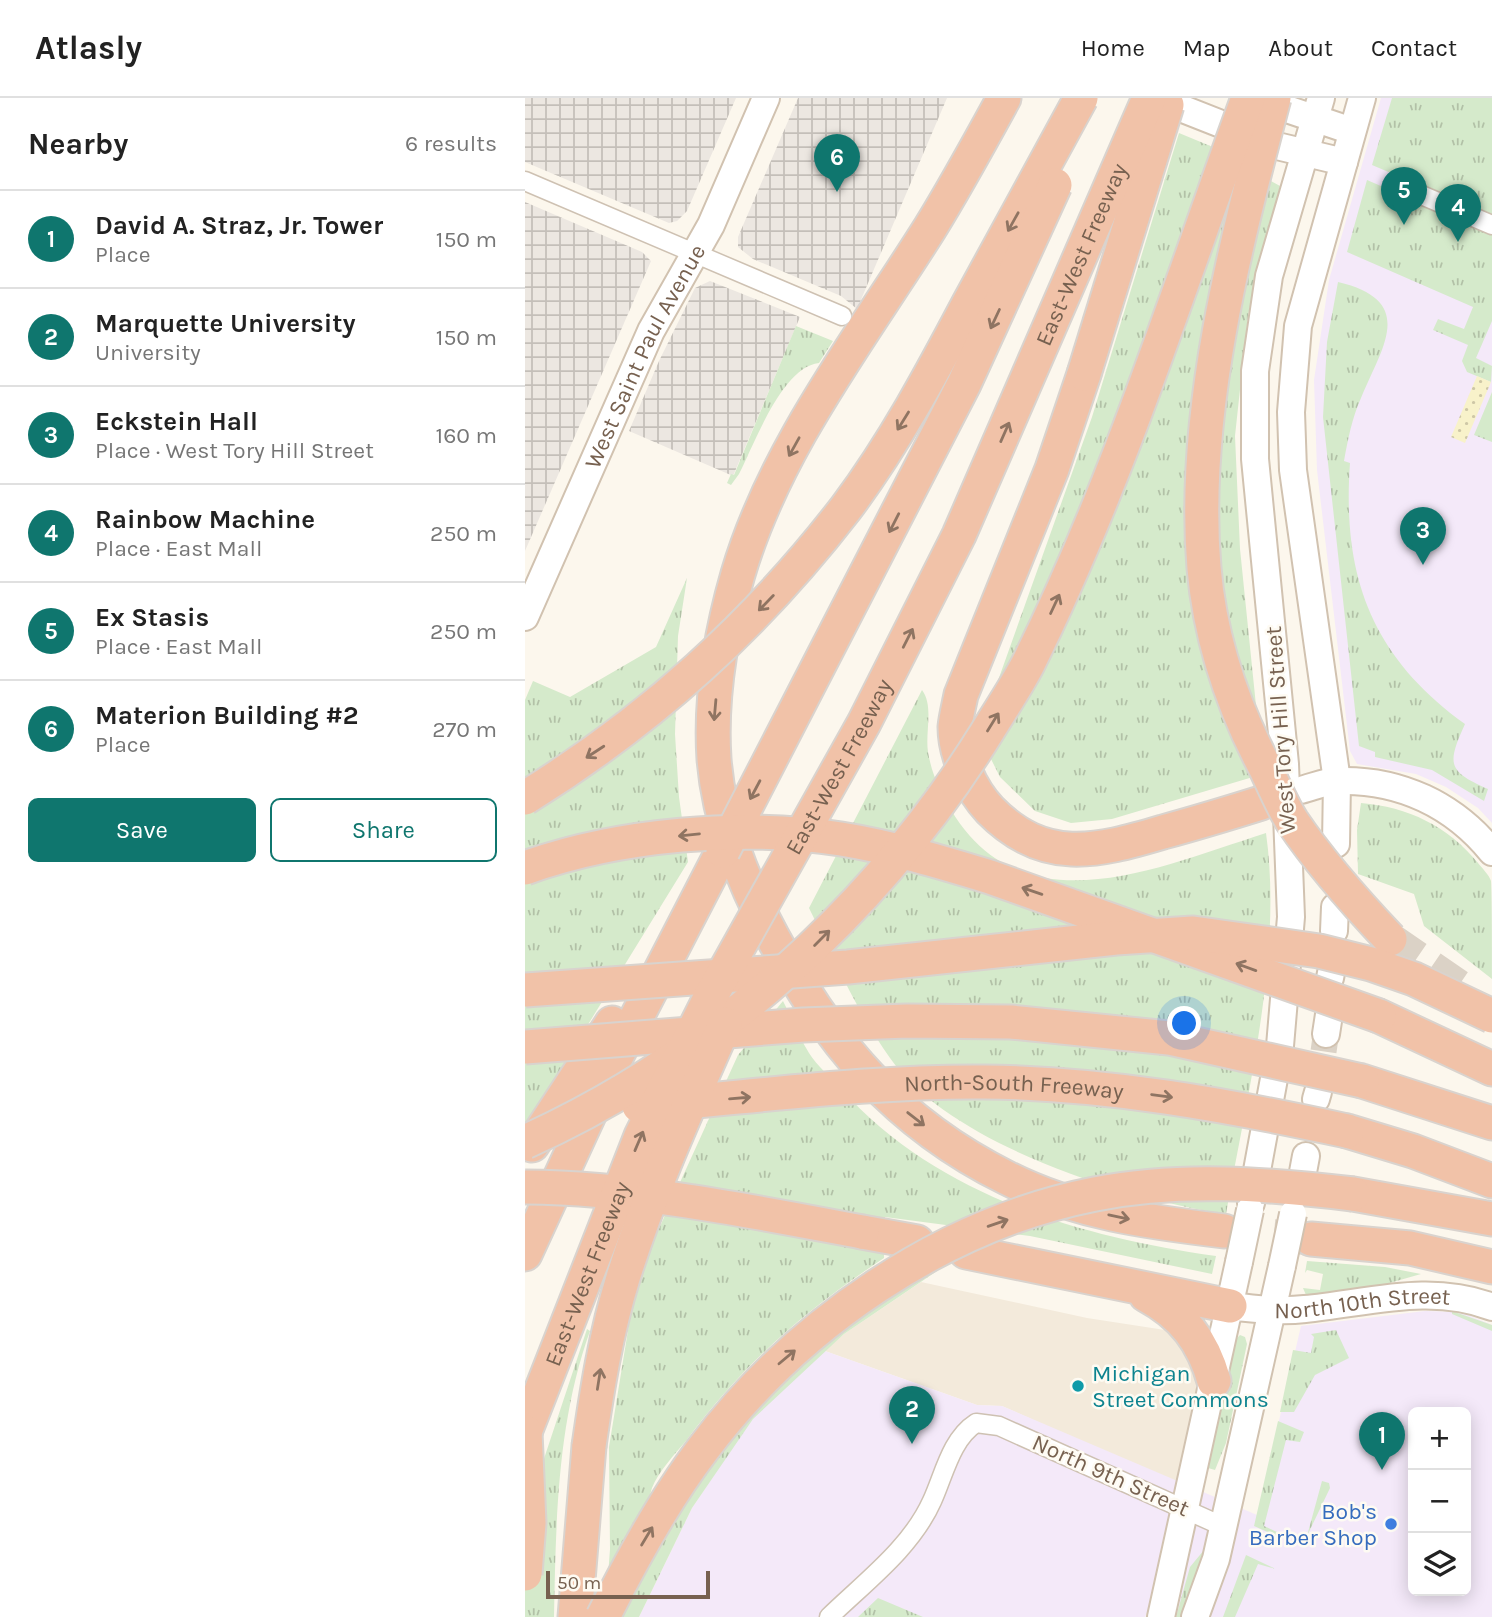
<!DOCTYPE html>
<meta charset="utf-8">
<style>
:root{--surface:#fff;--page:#f6f6f6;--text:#222;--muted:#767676;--line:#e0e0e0;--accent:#0f766e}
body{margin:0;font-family:Karla,sans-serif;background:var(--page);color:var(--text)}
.controls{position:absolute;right:21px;bottom:21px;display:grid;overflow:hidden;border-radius:10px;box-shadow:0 4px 18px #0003}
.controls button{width:63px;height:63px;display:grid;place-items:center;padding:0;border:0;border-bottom:2px solid var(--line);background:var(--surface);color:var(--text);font:35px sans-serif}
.scale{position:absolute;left:21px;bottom:18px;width:164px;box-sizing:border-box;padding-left:7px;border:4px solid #776150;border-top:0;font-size:19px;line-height:24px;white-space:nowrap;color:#776150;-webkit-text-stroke:5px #fefbf3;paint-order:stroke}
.you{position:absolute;left:660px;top:926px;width:24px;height:24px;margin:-18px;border:5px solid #fff;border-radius:50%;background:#1a73e8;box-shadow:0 0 0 10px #1a73e833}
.badge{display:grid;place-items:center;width:46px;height:46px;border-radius:50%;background:var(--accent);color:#fff;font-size:23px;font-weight:700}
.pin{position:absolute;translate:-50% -58px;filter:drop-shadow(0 2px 4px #0008)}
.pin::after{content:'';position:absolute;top:37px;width:24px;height:21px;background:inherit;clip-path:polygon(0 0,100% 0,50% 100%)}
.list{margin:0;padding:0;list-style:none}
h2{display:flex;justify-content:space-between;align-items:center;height:91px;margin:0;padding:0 28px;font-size:30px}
h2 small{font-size:23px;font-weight:400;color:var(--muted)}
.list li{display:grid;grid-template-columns:46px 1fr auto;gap:21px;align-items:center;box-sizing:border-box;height:98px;padding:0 28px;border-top:2px solid var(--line)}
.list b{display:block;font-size:26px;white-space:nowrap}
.list p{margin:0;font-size:23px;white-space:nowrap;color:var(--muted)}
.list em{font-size:23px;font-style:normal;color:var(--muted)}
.actions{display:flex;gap:14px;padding:21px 28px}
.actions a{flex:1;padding:16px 0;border:2px solid var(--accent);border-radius:10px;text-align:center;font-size:24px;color:var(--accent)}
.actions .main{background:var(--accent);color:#fff}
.icon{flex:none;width:38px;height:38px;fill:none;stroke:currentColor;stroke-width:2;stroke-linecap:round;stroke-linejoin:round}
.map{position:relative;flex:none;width:967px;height:1519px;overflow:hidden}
header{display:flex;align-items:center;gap:42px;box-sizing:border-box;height:98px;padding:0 35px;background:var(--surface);border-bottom:2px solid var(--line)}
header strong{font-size:33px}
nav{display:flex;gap:38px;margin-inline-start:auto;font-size:24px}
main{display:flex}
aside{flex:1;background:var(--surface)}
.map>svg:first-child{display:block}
.residential{fill:#f3eadb}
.industrial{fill:url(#industrial-grid)}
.education{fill:#f4e9f9;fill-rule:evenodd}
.grass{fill:url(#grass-tufts)}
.sand{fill:url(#sand-dots)}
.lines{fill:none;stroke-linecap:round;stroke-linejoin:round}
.secondary-tunnel{stroke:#dbd2c6;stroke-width:26;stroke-dasharray:26 13;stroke-linecap:butt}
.highway-tunnel{stroke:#dbd2c6;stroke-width:33;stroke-dasharray:33 17;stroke-linecap:butt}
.street-casing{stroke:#cec1b2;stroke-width:21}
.secondary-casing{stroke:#d1c2b0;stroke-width:30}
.highway-casing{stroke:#d9d3ce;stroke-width:37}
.street{stroke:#fff;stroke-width:18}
.secondary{stroke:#fff;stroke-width:26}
.highway{stroke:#f1c2a8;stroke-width:33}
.secondary-bridge-casing{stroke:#d1c2b0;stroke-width:30;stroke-linecap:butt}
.highway-bridge-casing{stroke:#d9d3ce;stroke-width:37;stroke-linecap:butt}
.secondary-bridge{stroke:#fff;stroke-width:26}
.highway-bridge{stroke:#f1c2a8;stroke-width:33}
.oneway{stroke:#8f7462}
.culture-dot{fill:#0f9aa8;stroke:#fefbf3;stroke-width:2.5}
.shop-dot{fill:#3f7fe0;stroke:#fefbf3;stroke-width:2.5}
.labels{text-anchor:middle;stroke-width:5;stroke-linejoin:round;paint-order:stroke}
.street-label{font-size:23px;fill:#776150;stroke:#fefbf3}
.culture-label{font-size:23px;fill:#0d838f;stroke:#fefbf3;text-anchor:start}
.shop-label{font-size:23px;fill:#366cbe;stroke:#fefbf3;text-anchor:end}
</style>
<header>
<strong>Atlasly</strong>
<nav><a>Home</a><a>Map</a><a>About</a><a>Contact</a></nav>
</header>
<main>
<aside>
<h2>Nearby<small>6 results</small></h2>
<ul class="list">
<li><span class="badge">1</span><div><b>David A. Straz, Jr. Tower</b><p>Place</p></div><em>150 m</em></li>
<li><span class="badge">2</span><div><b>Marquette University</b><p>University</p></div><em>150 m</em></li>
<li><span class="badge">3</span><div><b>Eckstein Hall</b><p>Place · West Tory Hill Street</p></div><em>160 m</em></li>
<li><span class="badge">4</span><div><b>Rainbow Machine</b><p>Place · East Mall</p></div><em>250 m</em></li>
<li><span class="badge">5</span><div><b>Ex Stasis</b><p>Place · East Mall</p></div><em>250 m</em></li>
<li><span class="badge">6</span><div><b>Materion Building #2</b><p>Place</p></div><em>270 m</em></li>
</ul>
<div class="actions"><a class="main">Save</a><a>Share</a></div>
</aside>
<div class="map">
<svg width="967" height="1519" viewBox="0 0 967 1519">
<defs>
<pattern id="industrial-grid" width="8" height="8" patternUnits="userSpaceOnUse" patternTransform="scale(1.75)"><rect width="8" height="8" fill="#ece7e1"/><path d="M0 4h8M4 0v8" fill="none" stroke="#c4bfb9"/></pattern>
<pattern id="grass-tufts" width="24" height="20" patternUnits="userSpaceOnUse" patternTransform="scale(1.75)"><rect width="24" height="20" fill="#d5eacb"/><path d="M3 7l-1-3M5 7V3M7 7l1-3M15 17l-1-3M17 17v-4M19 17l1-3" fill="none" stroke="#b2c1a7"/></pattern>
<pattern id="sand-dots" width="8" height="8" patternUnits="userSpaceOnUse" patternTransform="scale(1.75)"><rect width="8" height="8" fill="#f8f2ca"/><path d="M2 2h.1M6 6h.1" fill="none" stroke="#cec7a6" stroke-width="1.8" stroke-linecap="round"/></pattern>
</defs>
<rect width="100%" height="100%" fill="#fcf7ed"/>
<path class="residential" d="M396,1184L562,1220L653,1234L673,1282L654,1386L477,1308L452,1307L300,1253L319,1236Z"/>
<path class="industrial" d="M0,0H211L162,113L152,123L144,125L0,64Z
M273,0H422L332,211L316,198L228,161L213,149V139Z
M0,104L117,154L126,163L0,453Z
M185,183L275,219L208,378L104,333L134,263L170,190Z"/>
<path class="education" d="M856,0H967V725L953,710L921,689L891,676L832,666L825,653L792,372L789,282L804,182Z
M900,1213L936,1214L967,1227V1519H643L623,1511L620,1519H114L167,1410L227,1321L300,1253L452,1307L477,1308L732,1417L776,1228ZM888,1314H941V1493H888Z"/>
<path class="grass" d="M867,0H967V118L847,67Z
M654,35L736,69L742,81L755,88L723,217L710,338L715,451L738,676L587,721L546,725L510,713L475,679L465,659L460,619L567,319Z
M842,82L967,136V223L951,260L967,268L966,284L942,274L937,263L943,247L908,232L913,221L939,231L948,209L822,154Z
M813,184C893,203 857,249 836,300C827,320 823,341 819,363L825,365C817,478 846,558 940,626C922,666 922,673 963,691L959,703L907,672L850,659V654L834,648L798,319L802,244Z
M271,228L308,243L294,265C257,269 230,345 214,376L206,387L202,385L206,376L209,377Z
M967,294V344L949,337Z
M162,480L153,538L150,636L154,699L163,764L0,1029V602L8,583L45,599L131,549Z
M397,592C409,608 400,634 403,654C405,666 409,679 414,689C482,839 625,772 741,735C758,856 722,996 701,1116C600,1101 426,1047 365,960C332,914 309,861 284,810Z
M836,705C883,709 923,728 953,765C957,770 964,777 966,783C967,794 967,864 967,881L899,828L889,796L833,776L832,732Z
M258,903C267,920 274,939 284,955C292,968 306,979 316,991C412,1098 553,1138 691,1158L687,1176L505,1138L360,1119L359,1160C279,1213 218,1266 161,1343C150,1356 133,1374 127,1390C121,1407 124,1441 122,1460L148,1416L250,1283L404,1170L412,1173L319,1236L228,1321L167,1410L114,1519H80L85,1451L84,1349L105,1220L126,1148L213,957Z
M782,1163L860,1169L896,1176L854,1188L781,1197L778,1190L795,1192L798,1176L782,1172L780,1175Z
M927,1213L967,1227V1233L927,1216Z
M62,1231L65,1233C32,1325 31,1422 29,1519H0V1418Z
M811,1232L824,1260L790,1277L769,1314H755L768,1252L786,1255L789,1239L786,1236Z
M715,1237L720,1239L722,1246L701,1345L690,1372L683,1370L710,1242Z
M753,1323L779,1334L775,1344L761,1342L739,1428L754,1435V1439L729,1428Z
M797,1383L804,1385L805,1390L782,1438Z
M679,1452V1466L658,1519H651L665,1469Z
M721,1457L751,1471L733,1466L710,1519H698Z
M353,1500L398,1519H333Z"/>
<path class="sand" d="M952,278L966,284L940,345L926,339Z"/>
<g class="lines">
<path class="secondary-tunnel" d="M793,992L801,936"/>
<path class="highway-tunnel" d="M865,841L947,897
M699,1133L786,1141"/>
<defs>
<path id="street" d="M0,83L317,218
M894,96L967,127
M304,1519C340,1484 386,1450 407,1403C419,1377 426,1341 451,1325L474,1328L697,1428"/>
<g id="secondary">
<path d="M630,0L752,48L819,64"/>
<path d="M729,0L827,33"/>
<path id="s1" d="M0,519L126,233L186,127L241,0"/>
<path d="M776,692C788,689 801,683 813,683C875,681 929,707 967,754"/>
<path d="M811,746L812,683L768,372L766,314L773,228L837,0"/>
<path d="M809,833L810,809"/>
<path d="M805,880L806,875"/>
<path d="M801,936L805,910"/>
<path d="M791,1001L793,994"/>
<path d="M778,1074L781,1058"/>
<path d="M726,1105L755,948L766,819L760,666L730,361V273L744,178L796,0"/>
<path id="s2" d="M705,1208C730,1211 755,1214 780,1211C843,1205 906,1185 967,1209"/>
<path d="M636,1519L714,1164"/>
<path d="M670,1519L691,1461L757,1168"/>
</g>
<path id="highway" d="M479,0C455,44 431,88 405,130C336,240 250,350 213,476C196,535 185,600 189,661C194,724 218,783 247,838C304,945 371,1025 482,1080C551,1115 624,1124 699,1133
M559,276L527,371L436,597C434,607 431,619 430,629C430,657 446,692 465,712C519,767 571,754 638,734C671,725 704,715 736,705
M854,918L967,971
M837,983L967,1025
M822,1033L888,1053L967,1083
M7,1047L87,925
M828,1096L967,1121
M337,1134L392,1144
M786,1141L885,1150L967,1169
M441,1154L705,1208
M0,1156L86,969L195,758
M621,1197C658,1217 678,1243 689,1283
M50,1519L64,1348"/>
</defs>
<use href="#street" class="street-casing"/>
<use href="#secondary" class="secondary-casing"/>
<use href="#highway" class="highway-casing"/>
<use href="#street" class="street"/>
<use href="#secondary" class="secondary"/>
<use href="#highway" class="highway"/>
<defs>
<path id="secondary-bridge" d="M714,1164L725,1112
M757,1168L768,1116"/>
<g id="highway-bridge">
<path d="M749,0C710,148 666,316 679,470C685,540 708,609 741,671C749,688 757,707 767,723C796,766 830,804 865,841"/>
<path d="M559,276L642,7"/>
<path d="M0,700C127,621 230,528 321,410C369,346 407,275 444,205C481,137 519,68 556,0"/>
<path d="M198,753L439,286L530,87"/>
<path d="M0,770C94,736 217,726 316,741C366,749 416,764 465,779L854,918"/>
<path d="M0,892L323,869L591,840L668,835L794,853L846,866L889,881L967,918"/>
<path d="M0,949L278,927L382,923L486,924L644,940L837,983"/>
<path id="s3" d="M114,1008C228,999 344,983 459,984C582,985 702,1007 822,1033"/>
<path d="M0,1044C190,958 352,811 462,634C476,611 491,589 503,566C593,385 654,189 723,0"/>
<path d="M0,1089C114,1090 225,1113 337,1134"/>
<path id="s4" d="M0,1334L116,1038L186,898L339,625L434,437L624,0"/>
<path d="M0,1334L4,1425L0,1476"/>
<path d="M64,1348C72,1292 81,1235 98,1180C125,1093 163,1010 200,926"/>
<path d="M78,1519C107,1461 139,1402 178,1351C271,1227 417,1126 570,1096C655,1079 742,1086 828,1096"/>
</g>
</defs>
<use href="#secondary-bridge" class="secondary-bridge-casing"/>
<use href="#highway-bridge" class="highway-bridge-casing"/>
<use href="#secondary-bridge" class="secondary-bridge"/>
<use href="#highway-bridge" class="highway-bridge"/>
</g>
<defs><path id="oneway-shaft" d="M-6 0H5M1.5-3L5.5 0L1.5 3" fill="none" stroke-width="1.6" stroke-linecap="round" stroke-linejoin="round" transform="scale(1.75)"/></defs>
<g class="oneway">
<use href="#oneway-shaft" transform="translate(488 124) rotate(119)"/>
<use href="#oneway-shaft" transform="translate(470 221) rotate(115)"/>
<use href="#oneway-shaft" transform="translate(378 323) rotate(122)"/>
<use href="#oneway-shaft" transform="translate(480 334) rotate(-66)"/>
<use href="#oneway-shaft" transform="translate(269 349) rotate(119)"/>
<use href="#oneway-shaft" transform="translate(369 425) rotate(117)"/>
<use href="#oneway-shaft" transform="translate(241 505) rotate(134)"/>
<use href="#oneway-shaft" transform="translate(530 506) rotate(-65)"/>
<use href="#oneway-shaft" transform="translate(383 540) rotate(-63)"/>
<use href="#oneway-shaft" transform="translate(190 612) rotate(95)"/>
<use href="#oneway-shaft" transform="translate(468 624) rotate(-58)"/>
<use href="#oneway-shaft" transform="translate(70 654) rotate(147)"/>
<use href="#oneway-shaft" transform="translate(230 692) rotate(118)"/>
<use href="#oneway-shaft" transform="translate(164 737) rotate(174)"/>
<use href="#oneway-shaft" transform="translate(507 793) rotate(-161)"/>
<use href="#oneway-shaft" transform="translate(297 840) rotate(-45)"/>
<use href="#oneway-shaft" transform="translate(721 869) rotate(-160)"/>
<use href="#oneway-shaft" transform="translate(637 998) rotate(8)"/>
<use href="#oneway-shaft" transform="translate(215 1000) rotate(-5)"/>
<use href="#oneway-shaft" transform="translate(391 1021) rotate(38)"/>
<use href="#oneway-shaft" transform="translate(114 1043) rotate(-67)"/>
<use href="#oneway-shaft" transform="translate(594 1119) rotate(12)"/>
<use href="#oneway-shaft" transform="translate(473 1125) rotate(-19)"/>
<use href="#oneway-shaft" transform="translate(262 1259) rotate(-40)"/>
<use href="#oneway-shaft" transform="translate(74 1281) rotate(-81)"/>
<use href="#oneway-shaft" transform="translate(122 1438) rotate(-59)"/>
</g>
<circle class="culture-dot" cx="553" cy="1288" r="7"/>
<circle class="shop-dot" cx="866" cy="1426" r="7"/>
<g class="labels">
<g class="street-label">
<text dy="8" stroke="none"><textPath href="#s4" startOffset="1304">East-West Freeway</textPath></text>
<text dy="8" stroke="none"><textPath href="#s1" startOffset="287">West Saint Paul Avenue</textPath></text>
<text transform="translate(755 632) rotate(-94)" y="8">West Tory Hill Street</text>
<text dy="8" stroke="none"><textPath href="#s4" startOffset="737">East-West Freeway</textPath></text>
<text dy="8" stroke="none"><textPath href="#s3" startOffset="376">North-South Freeway</textPath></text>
<text dy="8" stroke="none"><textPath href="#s4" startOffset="170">East-West Freeway</textPath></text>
<text dy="8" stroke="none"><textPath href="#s2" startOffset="133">North 10th Street</textPath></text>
<text transform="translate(586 1377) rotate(24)" y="8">North 9th Street</text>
</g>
<g class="culture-label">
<text x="567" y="1283">Michigan<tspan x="567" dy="26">Street Commons</tspan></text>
</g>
<g class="shop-label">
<text x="852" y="1421">Bob's<tspan x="852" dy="26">Barber Shop</tspan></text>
</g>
</g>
</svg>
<div class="controls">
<button>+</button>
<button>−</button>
<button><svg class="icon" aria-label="layers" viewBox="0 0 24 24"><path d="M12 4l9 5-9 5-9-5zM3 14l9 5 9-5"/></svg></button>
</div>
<div class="scale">50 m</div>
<div class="you"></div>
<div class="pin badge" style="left:857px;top:1372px">1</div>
<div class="pin badge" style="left:387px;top:1346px">2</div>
<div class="pin badge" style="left:898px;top:467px">3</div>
<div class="pin badge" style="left:933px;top:144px">4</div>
<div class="pin badge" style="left:879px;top:127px">5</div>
<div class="pin badge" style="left:312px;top:94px">6</div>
</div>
</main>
